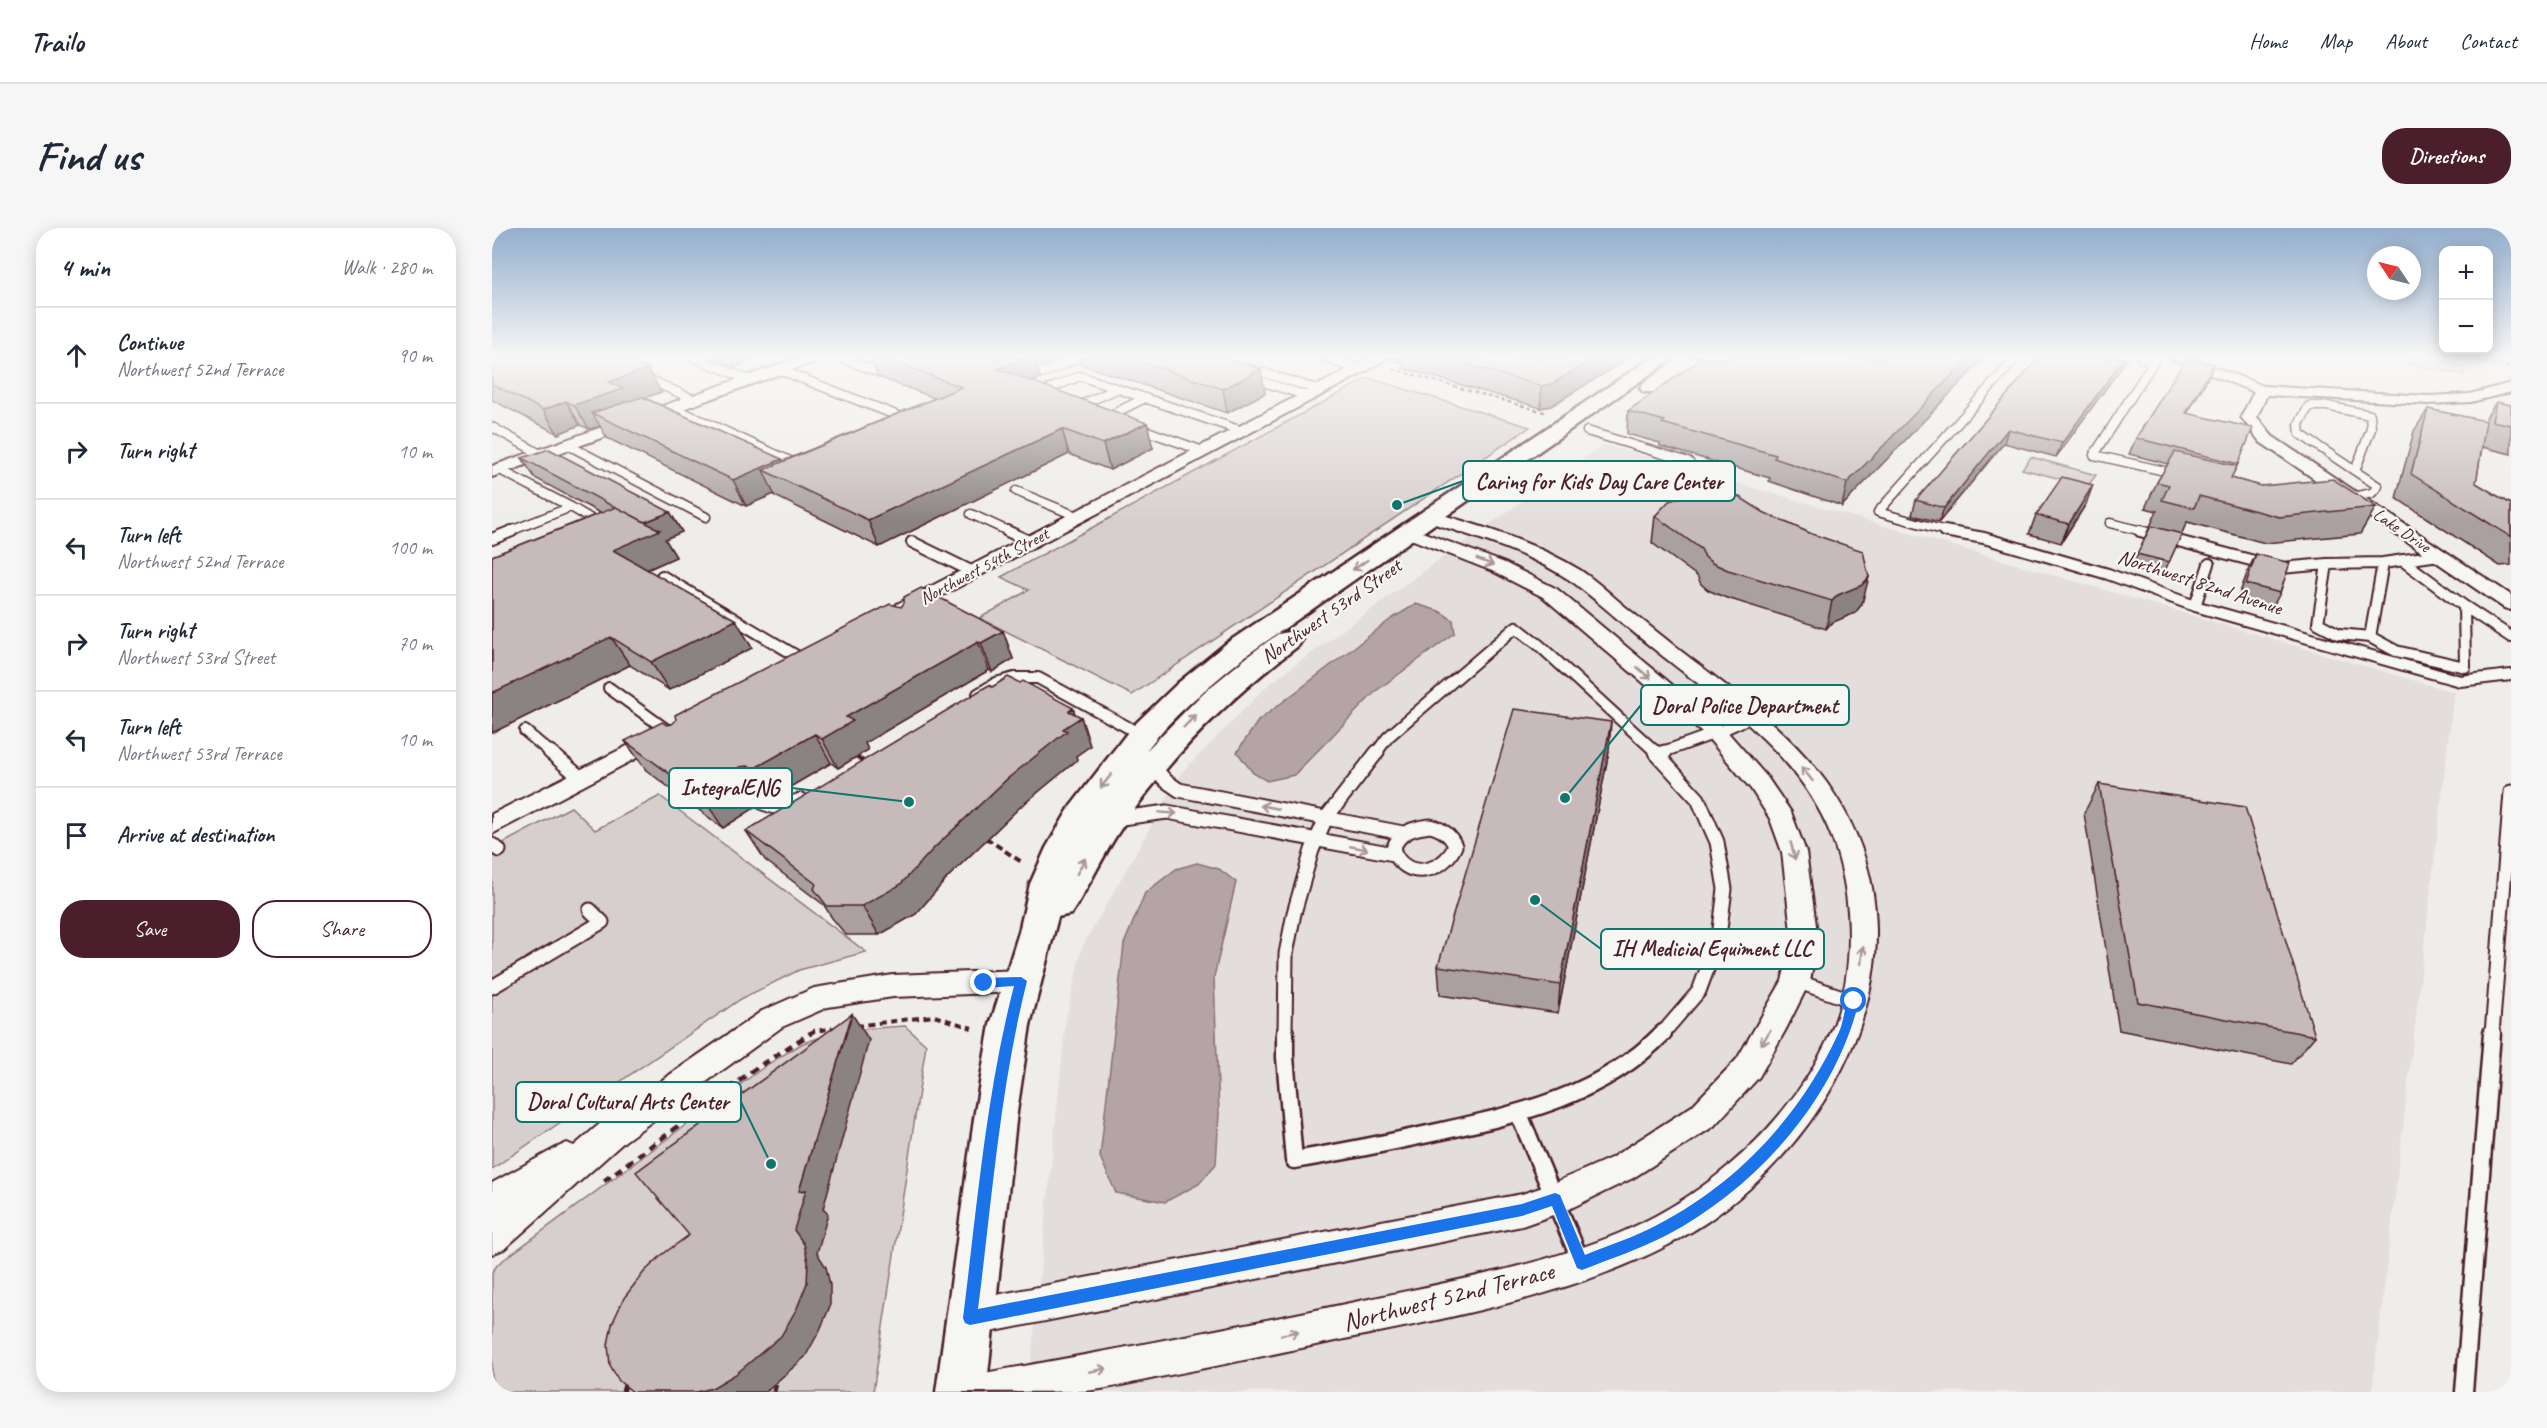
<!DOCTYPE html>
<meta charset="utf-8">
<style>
:root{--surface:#fff;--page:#f6f6f7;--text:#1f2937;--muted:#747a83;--line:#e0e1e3;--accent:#4a1f2b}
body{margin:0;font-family:Caveat,sans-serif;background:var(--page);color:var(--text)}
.controls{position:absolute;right:18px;top:18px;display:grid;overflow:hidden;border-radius:12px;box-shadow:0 3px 15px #0003}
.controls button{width:54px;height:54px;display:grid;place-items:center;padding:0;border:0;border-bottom:2px solid var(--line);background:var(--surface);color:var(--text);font:30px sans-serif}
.compass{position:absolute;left:1875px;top:18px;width:54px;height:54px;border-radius:50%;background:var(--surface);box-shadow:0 3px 15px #0003;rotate:305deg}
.stop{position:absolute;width:18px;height:18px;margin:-14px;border:4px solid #1a73e8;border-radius:50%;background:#fff}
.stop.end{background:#1a73e8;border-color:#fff;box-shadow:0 2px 6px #0008}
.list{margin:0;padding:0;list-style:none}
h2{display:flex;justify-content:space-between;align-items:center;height:78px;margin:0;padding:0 24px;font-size:26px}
h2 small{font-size:20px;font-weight:400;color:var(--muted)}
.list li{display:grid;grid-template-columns:39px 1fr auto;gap:18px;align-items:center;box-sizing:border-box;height:96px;padding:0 24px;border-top:2px solid var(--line)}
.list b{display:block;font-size:22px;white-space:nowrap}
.list p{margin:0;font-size:20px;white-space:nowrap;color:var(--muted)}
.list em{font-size:20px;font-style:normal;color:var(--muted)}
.actions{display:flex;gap:12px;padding:18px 24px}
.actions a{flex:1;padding:14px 0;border:2px solid var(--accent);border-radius:24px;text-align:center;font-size:21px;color:var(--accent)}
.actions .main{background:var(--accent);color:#fff}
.icon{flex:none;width:33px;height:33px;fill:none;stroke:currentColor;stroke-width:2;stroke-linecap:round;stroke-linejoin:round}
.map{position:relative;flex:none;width:2019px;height:1164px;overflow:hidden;border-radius:24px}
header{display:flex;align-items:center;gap:36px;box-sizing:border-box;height:84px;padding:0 30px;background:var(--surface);border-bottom:2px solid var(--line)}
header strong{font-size:28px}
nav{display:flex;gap:33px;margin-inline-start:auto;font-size:21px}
.intro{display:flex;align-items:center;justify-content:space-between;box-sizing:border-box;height:144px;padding:0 36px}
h1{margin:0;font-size:42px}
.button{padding:15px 27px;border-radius:24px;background:var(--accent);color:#fff;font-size:21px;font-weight:700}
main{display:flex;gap:36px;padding:0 36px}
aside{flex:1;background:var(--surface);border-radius:24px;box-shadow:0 3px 15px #0003}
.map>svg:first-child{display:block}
.built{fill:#e3dedc}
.green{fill:#d7cfce;stroke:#90777c;stroke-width:1.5}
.water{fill:#b4a4a5;stroke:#8a6f74;stroke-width:1.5}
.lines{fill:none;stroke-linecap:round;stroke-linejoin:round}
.lane-far3-casing{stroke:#4a1f2b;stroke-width:11}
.lane-far2-casing{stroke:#4a1f2b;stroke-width:14}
.lane-far1-casing{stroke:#4a1f2b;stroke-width:17}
.lane-casing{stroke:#4a1f2b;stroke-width:21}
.street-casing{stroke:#4a1f2b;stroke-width:4}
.secondary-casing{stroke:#4a1f2b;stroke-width:5}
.path-far2{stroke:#4a1f2b;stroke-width:2;stroke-dasharray:4 3;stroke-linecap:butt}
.path-far1{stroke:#4a1f2b;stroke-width:4;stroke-dasharray:7 4.5;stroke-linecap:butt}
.path{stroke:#4a1f2b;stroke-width:5;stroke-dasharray:8 6;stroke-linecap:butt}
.lane-far3{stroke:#f6f6f2;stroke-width:8}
.lane-far2{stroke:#f6f6f2;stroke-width:10}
.lane-far1{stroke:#f6f6f2;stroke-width:13}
.lane{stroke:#f6f6f2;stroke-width:16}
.street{fill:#f6f6f2;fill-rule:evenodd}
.secondary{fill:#f6f6f2;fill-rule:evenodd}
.path-bridge{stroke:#4a1f2b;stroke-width:4;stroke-dasharray:7 4.5;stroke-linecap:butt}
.wall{fill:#aaa0a1;stroke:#4a1f2b;stroke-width:1.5}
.shaded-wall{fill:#8b8283;stroke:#4a1f2b;stroke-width:1.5}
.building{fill:#c6babb;stroke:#4a1f2b;stroke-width:1.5}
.oneway{stroke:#a99598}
.route{fill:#1a73e8}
.labels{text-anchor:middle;stroke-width:4.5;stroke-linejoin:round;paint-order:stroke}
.far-street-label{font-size:18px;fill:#4a1f2b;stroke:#f6f6f2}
.street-label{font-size:21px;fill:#4a1f2b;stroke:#f6f6f2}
.near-street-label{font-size:26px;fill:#4a1f2b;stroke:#f6f6f2}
.leader{fill:none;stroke:#0f766e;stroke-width:2}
.callout-dot{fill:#0f766e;stroke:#f6f6f2;stroke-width:2}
.callout{fill:#f6f6f2;stroke:#0f766e;stroke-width:2}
.callout-label{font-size:22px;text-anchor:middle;font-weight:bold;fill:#4a1f2b}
</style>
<header>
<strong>Trailo</strong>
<nav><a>Home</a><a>Map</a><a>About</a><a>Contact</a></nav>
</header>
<div class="intro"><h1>Find us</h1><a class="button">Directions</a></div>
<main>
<aside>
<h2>4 min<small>Walk · 280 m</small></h2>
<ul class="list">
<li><svg class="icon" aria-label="ahead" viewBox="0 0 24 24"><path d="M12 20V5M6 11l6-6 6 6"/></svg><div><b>Continue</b><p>Northwest 52nd Terrace</p></div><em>90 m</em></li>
<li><svg class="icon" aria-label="right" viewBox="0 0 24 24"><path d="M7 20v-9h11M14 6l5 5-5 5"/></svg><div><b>Turn right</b></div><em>10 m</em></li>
<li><svg class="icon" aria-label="left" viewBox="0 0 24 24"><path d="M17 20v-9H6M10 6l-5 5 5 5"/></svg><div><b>Turn left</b><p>Northwest 52nd Terrace</p></div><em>100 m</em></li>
<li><svg class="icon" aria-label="right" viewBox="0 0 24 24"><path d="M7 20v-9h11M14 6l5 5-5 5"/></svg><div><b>Turn right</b><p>Northwest 53rd Street</p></div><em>70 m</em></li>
<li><svg class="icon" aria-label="left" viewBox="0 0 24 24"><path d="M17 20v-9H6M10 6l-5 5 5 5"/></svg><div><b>Turn left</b><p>Northwest 53rd Terrace</p></div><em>10 m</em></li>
<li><svg class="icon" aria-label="arrive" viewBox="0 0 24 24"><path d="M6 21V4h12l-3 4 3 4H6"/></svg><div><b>Arrive at destination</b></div></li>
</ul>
<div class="actions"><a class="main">Save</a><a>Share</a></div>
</aside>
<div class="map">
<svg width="2019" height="1164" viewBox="0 0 2019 1164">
<rect width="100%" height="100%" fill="#efedea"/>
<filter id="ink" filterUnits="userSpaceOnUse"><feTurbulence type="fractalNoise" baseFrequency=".0167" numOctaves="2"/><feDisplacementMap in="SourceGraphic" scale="12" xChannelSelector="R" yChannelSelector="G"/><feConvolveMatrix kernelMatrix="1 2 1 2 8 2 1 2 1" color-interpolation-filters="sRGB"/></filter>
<g filter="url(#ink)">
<path class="built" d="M1112,216L1962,464L1880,1164H536L574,791L590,719L689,545L776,457L941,336Z"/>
<path class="green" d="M1908,130H1934L1973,138L1972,147L1907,134Z
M876,150L1038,199L640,467L488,390L537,362L509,349Z
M1539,229L1604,247L1596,258L1530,241Z
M168,568L374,724L307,742L249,771L0,941V621L79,579L103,602Z
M413,798L434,817L381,1164H0V1044L6,1036L276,836L311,815L351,802Z"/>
<path class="water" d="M924,376L947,383L961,392L963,405L884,463L802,547L775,553L761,545L745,524L766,493L899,391Z
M705,635L727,641L744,654L722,749L727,886L724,936L707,956L673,974L624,965L608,929L632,716L653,665L684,641Z"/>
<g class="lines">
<defs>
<path id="lane-far3" d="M203,130L258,152
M350,130L384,143
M508,130L552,145L586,130
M1650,130L1662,133L1602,227L1686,246
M755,140L828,162
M288,142L414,191
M149,148L203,172
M758,150L816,168
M551,166L548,165L588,148L750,203
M586,178L625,161
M1817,178H1835L1878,187L1879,201L1863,243L1808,206L1807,196Z
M182,180L309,238
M615,189L653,170
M0,199L50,227
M644,199L711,223
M1095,203L1197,234
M76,217L214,289
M8,242L79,279L16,304
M524,263L587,289
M1861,269L1880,265L1886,258L1863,243
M79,279L109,297
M479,286L518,304
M1618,295L1654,304
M1458,304L1386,284L1524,130"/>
<path id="lane-far2" d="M515,303L539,314
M1452,303L1492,310L1616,346L1703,378L1968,453L2019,447
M1648,303L1789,340L1835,336
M0,311L20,303
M420,314L481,344
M1910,332L1972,378
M1891,335L1878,409L1847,406L1826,395L1835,336Z
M1891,335L1947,327
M170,348L313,433
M1703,378L1717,336
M1878,409L1904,423L1973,439L1972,378L2019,409
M117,460L179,505
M486,466L504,455L522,450H546L650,507
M33,503L59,525
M884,525L896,509L1024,399L1047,417L1165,525
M1168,525L1224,505L1259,489"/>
<path id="lane-far1" d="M58,524L89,550
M1163,524L1206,571L1225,614L1233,661L1227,709L1207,763L1170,806
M1166,526L1173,524
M659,536L674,553L687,562L911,605
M271,575L286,580L309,572
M622,591L675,584L902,626
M938,598C950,601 958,606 963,618C951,646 912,653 901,621C907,604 921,600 938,598Z
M0,617L7,622
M1304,753L1362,773
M0,759L110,694L98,682
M793,806L794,726L802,685L820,622L834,590L885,524
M2000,806L2019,564"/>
<path id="lane" d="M793,805V829L802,932C852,924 900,914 950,903C1031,885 1110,867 1171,805
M1027,886L1089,1034
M1972,1164L2000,805"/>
<path id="street" d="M306,130H327L325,133L0,249V238Z
M826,130H849L866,136L877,130H895L873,144L419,384H405L402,380L405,376L855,142Z
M1678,130H1699L1772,158L1936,168L1978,166L2019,155V164L1979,174L1936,176L1775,167L1765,189L1780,208L2019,367V382L2012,380L1768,214L1749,189L1762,164Z
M940,284C990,298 1044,315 1088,342C1103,352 1116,364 1130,376C1148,391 1167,405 1185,420C1241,463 1302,505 1341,564C1442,716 1351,901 1215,994C1106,1067 946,1091 819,1118C767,1129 715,1140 663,1150C639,1155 616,1161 593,1163C555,1164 508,1164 469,1164L474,1151L487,1146C618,1123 748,1098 877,1071C961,1053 1049,1038 1128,1005C1217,967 1300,894 1339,804C1355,767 1359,723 1356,684C1353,646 1343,608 1323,575C1286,510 1215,464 1158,418C1132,397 1108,375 1082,355C1037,324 984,310 934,293L931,289L934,285Z
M917,299L1013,335L1065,361L1232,500L1275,549L1299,584L1314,624L1326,712L1318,753L1294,801L1267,849L1222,898L1141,950L1075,982L1030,998L478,1108L466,1102L460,1090L466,1078L478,1072L1030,966L1057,957L1119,930L1200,878L1245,831L1290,753L1300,712L1290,624L1278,591L1259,561L1216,510L1051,369L1000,343L911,308L908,304L911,300Z
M169,501L177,503L180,508L177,513L0,606V586Z
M529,742L539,745L543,753L539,761L529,764L401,769L336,779L290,799L133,913L12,1021L0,1026V988L2,987H0V955L64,920L75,915L82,918L111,893L270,783L322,760L401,747Z"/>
<path id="secondary" d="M1159,130H1181L756,426C720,456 682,485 654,523L710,466L760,425L786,406L796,404L806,406L810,412L806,418C737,470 676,530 628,602C610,629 597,659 579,686L566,689L538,797L525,884L494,1164H444L483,884L498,797L527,704L538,656L554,620L578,579L639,500L686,455L736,414Z
M1186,130H1208L1165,164H1151L1148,160L1151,156Z"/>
</defs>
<use href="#lane-far3" class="lane-far3-casing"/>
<use href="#lane-far2" class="lane-far2-casing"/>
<use href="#lane-far1" class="lane-far1-casing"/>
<use href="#lane" class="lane-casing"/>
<use href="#street" class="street-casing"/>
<use href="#secondary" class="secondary-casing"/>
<path class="path-far2" d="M1972,130L2019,140
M901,141L1055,185"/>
<path class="path-far1" d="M494,610L531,635
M363,798L442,788L480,800
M317,806L322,803L344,800"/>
<path class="path" d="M112,953L263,841L319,805
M131,1164L134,1153
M282,1164L285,1150"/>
<use href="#lane-far3" class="lane-far3"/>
<use href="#lane-far2" class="lane-far2"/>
<use href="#lane-far1" class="lane-far1"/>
<use href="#lane" class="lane"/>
<use href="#street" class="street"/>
<use href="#secondary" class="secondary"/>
<path class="path-bridge" d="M365,529L375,535"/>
</g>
<path class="wall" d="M0,130L169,164L153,170L291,233L443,170L386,149L379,130H571L552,138L544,135L548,150L541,154L661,220L618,242L577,226L387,319L283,268L282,266L254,278L115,210L108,198L97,201L88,197L66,206L0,172Z
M221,130H266L243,139Z
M587,130H734L773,165L735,185L588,136Z
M896,130H1137L1059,178L1049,180L911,140V135Z
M1492,130L1350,278L1277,253L1278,250L1168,218V215L1135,206L1136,183Z
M1547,130H1636L1564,229L1512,215L1447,294L1420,287L1424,272Z
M1716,150L1695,185L1746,236L1739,250L1769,258L1884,279L1868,306L1773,315L1695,294L1670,349L1639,340L1665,283L1653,280L1665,254L1676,236L1637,226L1644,210Z
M2004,174L2019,177V226L1990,219L1984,255L2019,276V337L2008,338L1904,270L1922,203L1936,181L1992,193Z
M30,230L178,284L190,304L173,311L184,329L155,342L244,392L260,420L177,462L138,437L0,505V328L108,285L43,250Z
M1594,276L1569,315L1537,306L1544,287Z
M1163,288L1370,376L1363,385L1339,395L1334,401L1232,369L1216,362L1209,356L1205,348L1160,315Z
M1764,326L1788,365L1780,380L1746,370L1757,340Z
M511,403L521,431L500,444L497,442L373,515L376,522L346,540L339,535L281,569L273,567L266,568L263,573L264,579L231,600L154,542L133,513L175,497Z
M528,455L581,480L583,486L589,489L598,518L584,528L585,532L527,580L456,649L424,686L387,707H354L340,690L332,677L273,632L254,603L500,459Z
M1117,523L1066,785L948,767L946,738Z
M1607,556L1823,808L1799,836L1627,802L1592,585Z"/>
<path class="shaded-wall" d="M239,130H266L243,139Z
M532,130H542L548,150L514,165L506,141Z
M549,130H571L552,138Z
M1103,130H1137L1059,178L1049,180V158Z
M1477,130H1492L1350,278L1355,255Z
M1632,130H1636L1564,229L1570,215Z
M1722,136L1716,150L1687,200L1694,185Z
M156,141L169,164L139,175L100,185L108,198L97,201L82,177L117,154Z
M769,141L773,165L735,185L731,161Z
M74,173L88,197L66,206L51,182Z
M655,195L661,220L618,242L611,216Z
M570,201L577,226L387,319L376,292Z
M1516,201L1512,215L1447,294L1452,280Z
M290,231L302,256L271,242L282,266L254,278L241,252Z
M1601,257L1594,276L1569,315L1577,296Z
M178,284L190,304L173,311L184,329L138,349L121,322L151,295Z
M1377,349L1370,376L1363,385L1339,395L1334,401L1340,373L1346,367Z
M244,392L260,420L177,462L159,434Z
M511,403L521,431L500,444L489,415Z
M119,409L138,437L0,505V465Z
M486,414L497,442L373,515L376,522L346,540L330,511L354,489Z
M581,480L585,492L589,489L598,518L584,528L585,532L527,580L456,649L424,686L387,707L370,678L442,620L515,551L571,501L577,483Z
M1119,494L1117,523L1066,785L1068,757Z
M323,506L339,535L281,569L263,540Z
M255,538L273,567L266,568L263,573L264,579L231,600L212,571L247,539Z
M360,786L377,812L331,981L336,986L325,1025L334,1039L338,1057V1078L328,1102L313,1129L273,1164H205L302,1002L307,963Z"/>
<path class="building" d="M0,130H132L156,141L117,154L131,161L82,177L74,173L51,182L0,156Z
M391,130H532L506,141L655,195L611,216L570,201L376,292L271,242L470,159Z
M637,130H734L769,141L731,161Z
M953,130H1103L1060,156L1049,158Z
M1210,130H1477L1355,255L1282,230L1284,227L1170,195L1173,193L1136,183Z
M1547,130H1632L1570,215L1516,201L1452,280L1424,272Z
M1694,130L1722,136L1694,185L1761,200L1746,236L1644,210Z
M150,169L290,231L241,252L100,185Z
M2004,174L2019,177V197L2000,193Z
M1936,181L1994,193L1984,255L2019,276V309L1919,246Z
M57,221L178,284L153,294L124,279H122L30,230Z
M1683,224L1745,238L1739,250L1769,258L1841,251L1884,279L1787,289L1707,268L1702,280L1670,272L1677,257L1665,254Z
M1570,249L1601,257L1577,296L1544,287Z
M1235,261L1271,284L1320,306L1371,323L1377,349L1370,357L1346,367L1340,373L1236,342L1220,335L1213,329L1209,321L1163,288L1177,273L1207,264H1226Z
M124,279L168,302L121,322L244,392L159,434L119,409L0,465V328Z
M1659,298L1690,306L1677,334L1645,326Z
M1764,326L1798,335L1788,365L1754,356Z
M429,360L511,403L489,415L486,414L354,489L361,493L330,511L323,506L263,540L255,538L247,539L244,544L245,550L212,571L133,513L170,494L175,497L180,496L184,492L183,487L398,376L409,379L412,375V369Z
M516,449L528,455L531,453L581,480L577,483L589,489L571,501L575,503L515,551L442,620L408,657L370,678H335L322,661L324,656L254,603L497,457L500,459Z
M1022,481L1119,494L1068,757L946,738Z
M1607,556L1753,579L1823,808L1646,774Z
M360,786L307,963L314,962L302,1002L312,1016L316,1034L315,1055L305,1080L289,1108L244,1146L220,1160L205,1164H141L127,1153L118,1137L116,1117L120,1096L132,1070L152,1044L171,1026L197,1007L144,944Z"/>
<defs><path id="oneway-shaft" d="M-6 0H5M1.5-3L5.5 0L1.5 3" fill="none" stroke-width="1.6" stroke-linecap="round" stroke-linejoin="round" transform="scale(1.5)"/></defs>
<g class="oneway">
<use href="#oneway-shaft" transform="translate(993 334) rotate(21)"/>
<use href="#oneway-shaft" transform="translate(868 337) rotate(146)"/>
<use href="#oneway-shaft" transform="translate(1152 445) rotate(41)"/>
<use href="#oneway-shaft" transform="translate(698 493) rotate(-45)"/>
<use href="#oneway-shaft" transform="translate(1315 546) rotate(-129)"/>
<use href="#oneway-shaft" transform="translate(614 553) rotate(128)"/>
<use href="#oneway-shaft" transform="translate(777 579) rotate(-169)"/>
<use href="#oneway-shaft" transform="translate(676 585) rotate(4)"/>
<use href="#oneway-shaft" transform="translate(867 620) rotate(11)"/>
<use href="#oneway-shaft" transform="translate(1301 623) rotate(75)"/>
<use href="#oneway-shaft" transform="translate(589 638) rotate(-62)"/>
<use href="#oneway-shaft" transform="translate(1370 727) rotate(-84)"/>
<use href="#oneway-shaft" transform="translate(1274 809) rotate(121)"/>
<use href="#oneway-shaft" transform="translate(798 1105) rotate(-11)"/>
<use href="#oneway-shaft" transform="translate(606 1142) rotate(-11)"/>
</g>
</g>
<linearGradient id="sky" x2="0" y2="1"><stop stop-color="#93aecd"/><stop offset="0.44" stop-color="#f8f7f6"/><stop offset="1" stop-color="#f8f7f6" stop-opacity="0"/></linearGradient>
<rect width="2019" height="293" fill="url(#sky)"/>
<path class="route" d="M529,749L535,753C508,860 500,972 486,1081L1030,976L1063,965L1068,967L1093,1027C1117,1017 1143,1009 1165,997C1246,955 1309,887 1347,804C1352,793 1352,780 1357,769H1366L1367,773C1343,872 1264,960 1175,1007C1148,1021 1118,1031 1090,1042L1085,1040L1060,978L1030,988L478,1097L473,1095L471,1090C485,979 494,866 522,758L492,760L487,755L492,750Z"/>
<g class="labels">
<g class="far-street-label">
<text transform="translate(1910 302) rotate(34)" y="6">Lake Drive</text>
<text transform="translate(492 338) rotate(-28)" y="6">Northwest 54th Street</text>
</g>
<g class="street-label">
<text transform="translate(1708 354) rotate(18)" y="7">Northwest 82nd Avenue</text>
<text transform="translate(839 383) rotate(-35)" y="7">Northwest 53rd Street</text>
</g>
<g class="near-street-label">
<text transform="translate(956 1068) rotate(-14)" y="9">Northwest 52nd Terrace</text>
</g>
</g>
<path class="leader" d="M905 277L971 253M1073 570L1149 477M417 574L300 560M1043 672L1109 721M279 936L249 874"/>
<g class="callout-dot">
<circle cx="905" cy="277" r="6"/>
<circle cx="1073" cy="570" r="6"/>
<circle cx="417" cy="574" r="6"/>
<circle cx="1043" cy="672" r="6"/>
<circle cx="279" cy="936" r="6"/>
</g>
<g class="callout">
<rect x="971" y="233" width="272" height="40" rx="6"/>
<rect x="1149" y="457" width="208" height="40" rx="6"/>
<rect x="177" y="540" width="123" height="40" rx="6"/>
<rect x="1109" y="701" width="223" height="40" rx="6"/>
<rect x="24" y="854" width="225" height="40" rx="6"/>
</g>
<g class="callout-label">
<text x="1107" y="261">Caring for Kids Day Care Center</text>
<text x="1253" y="485">Doral Police Department</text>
<text x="238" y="567">IntegralENG</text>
<text x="1220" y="728">IH Medicial Equiment LLC</text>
<text x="136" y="881">Doral Cultural Arts Center</text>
</g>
</svg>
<div class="controls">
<button>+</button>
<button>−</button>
</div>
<svg class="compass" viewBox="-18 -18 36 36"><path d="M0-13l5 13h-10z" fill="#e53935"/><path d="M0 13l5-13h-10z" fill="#747a83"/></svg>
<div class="stop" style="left:1362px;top:773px"></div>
<div class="stop end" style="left:492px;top:755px"></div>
</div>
</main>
